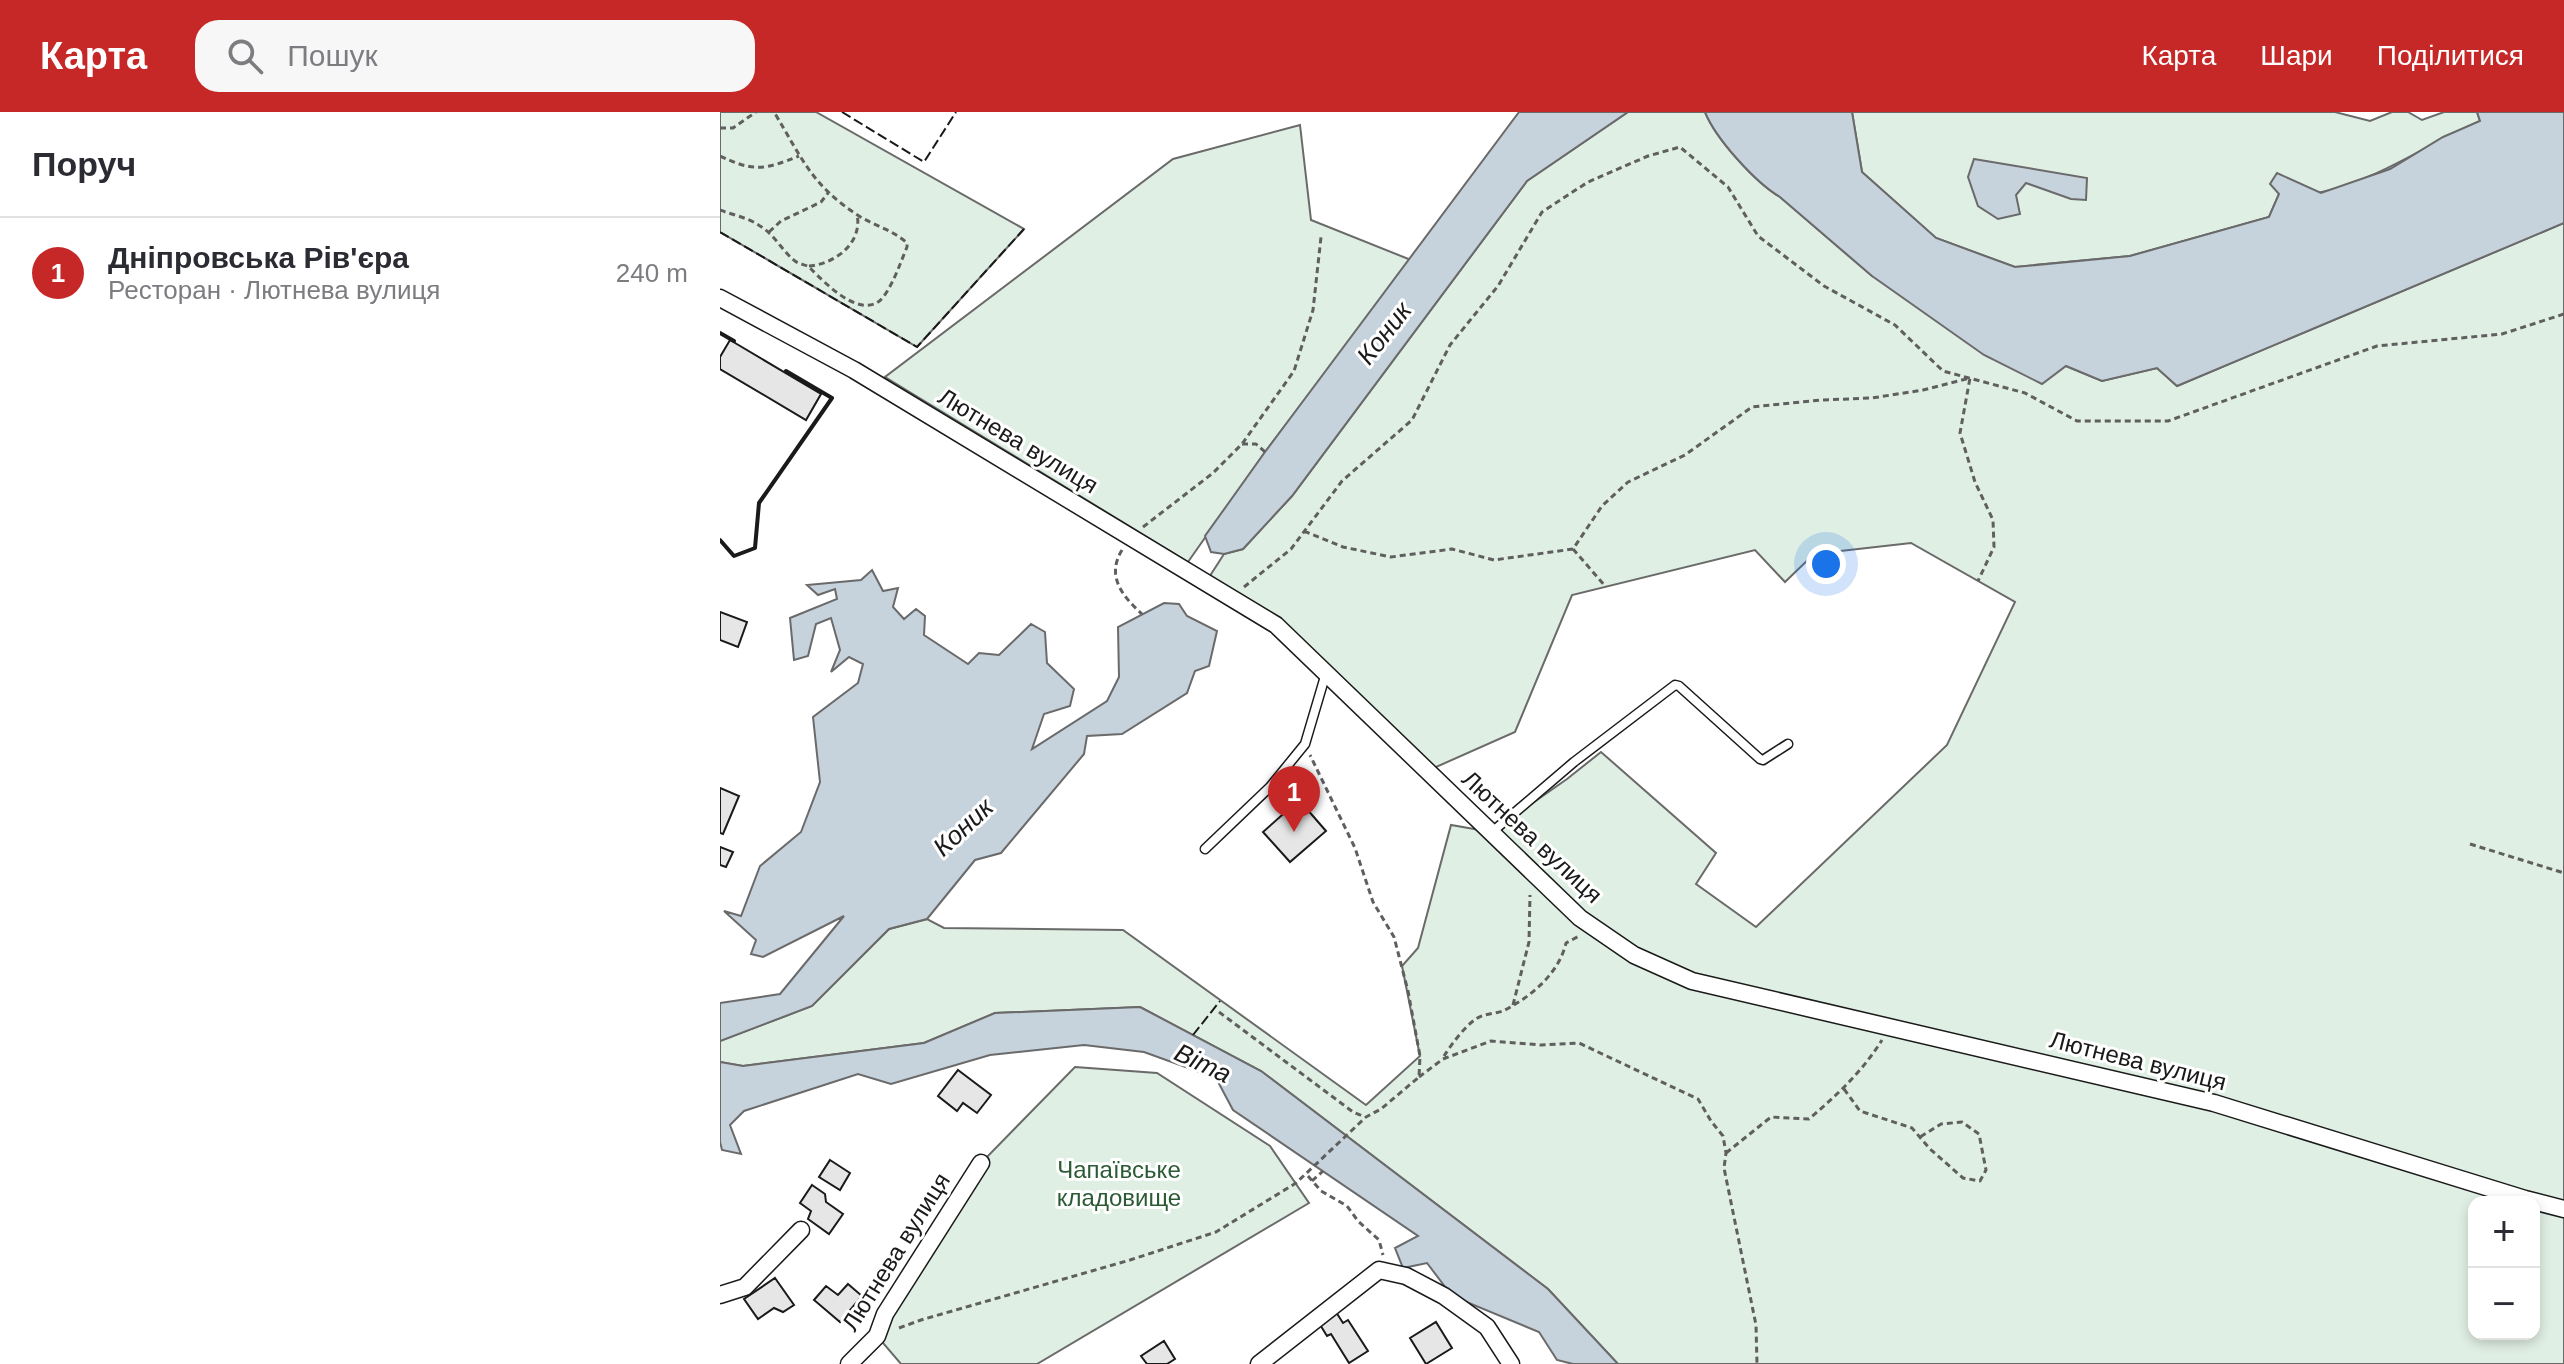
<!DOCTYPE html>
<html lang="uk">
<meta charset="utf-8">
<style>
:root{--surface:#fff;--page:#f7f7f7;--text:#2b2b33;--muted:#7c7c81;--line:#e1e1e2;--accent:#c62828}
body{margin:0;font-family:Helvetica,sans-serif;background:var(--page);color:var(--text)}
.controls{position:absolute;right:24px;bottom:24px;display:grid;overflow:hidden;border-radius:16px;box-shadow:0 4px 12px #0003}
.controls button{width:72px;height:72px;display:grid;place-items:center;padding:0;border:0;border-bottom:2px solid var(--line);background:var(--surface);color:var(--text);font:40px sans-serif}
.you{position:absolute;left:1106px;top:452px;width:28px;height:28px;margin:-20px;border:6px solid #fff;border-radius:50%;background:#1a73e8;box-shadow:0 0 0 12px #1a73e833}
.badge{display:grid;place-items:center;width:52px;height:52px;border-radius:50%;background:var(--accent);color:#fff;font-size:26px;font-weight:700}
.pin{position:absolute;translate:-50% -66px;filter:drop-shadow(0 2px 4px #0008)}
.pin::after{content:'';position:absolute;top:42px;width:28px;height:24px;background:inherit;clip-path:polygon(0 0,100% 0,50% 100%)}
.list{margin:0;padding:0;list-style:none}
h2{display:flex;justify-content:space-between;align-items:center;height:104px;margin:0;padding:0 32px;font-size:34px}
h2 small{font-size:26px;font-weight:400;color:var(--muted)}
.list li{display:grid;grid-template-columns:52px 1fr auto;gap:24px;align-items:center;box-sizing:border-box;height:112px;padding:0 32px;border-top:2px solid var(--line)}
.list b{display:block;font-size:30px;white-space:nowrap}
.list p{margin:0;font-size:26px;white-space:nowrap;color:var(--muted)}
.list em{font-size:26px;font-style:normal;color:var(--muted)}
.icon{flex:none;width:44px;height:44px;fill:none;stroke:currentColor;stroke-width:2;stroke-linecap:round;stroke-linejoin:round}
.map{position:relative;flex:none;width:1844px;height:1252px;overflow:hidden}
header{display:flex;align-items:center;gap:48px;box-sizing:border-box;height:112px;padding:0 40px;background:var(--accent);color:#fff}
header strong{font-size:38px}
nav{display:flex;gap:44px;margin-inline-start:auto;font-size:28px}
.search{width:560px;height:72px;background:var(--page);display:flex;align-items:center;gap:20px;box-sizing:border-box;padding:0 28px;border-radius:24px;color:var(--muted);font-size:30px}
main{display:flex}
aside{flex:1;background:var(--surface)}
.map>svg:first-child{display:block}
.green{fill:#e0efe3;stroke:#6a6a6a;stroke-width:2;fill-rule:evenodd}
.water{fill:#c6d2dc;stroke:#6a6a6a;stroke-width:2}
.building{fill:#e6e6e6;stroke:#1a1a1a;stroke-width:2}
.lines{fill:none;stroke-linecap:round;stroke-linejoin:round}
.lane-casing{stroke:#1a1a1a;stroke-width:11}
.street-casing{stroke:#1a1a1a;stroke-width:19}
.path{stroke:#5f5f5f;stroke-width:3;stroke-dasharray:6 4;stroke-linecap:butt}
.lane{stroke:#fff;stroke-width:8}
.street{stroke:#fff;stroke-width:16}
.fence{stroke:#1a1a1a;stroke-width:2;stroke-dasharray:10 4;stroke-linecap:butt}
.wall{stroke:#1a1a1a;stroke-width:4}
.labels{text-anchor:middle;stroke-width:6;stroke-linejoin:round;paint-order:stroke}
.street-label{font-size:24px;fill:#1a1a1a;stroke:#fff}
.park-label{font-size:24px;fill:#2b5a34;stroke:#fff}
.water-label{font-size:26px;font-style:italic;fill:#1a1a1a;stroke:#fff}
</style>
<header>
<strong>Карта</strong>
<div class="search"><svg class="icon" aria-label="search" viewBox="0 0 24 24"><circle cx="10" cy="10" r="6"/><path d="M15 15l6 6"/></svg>Пошук</div>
<nav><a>Карта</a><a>Шари</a><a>Поділитися</a></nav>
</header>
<main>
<aside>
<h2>Поруч<small></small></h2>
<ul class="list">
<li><span class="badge">1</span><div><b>Дніпровська Рів'єра</b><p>Ресторан · Лютнева вулиця</p></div><em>240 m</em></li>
</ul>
</aside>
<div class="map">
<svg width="1844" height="1252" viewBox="0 0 1844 1252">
<rect width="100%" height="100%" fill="#fff"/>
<path class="green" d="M0,0H96L304,117L197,235L0,120Z
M908,0H985C996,27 1035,70 1060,85L1152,164L1346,254L1382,269L1437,256L1457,274L1844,111V1252H898L828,1177L541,959L420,895L275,901L204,931L23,954L0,950V929L92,894L169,817L207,807L224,816L403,818L646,993L700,944L682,854L698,836L731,713L771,720L847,667L881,640L996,741L976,772L1036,815L1227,633L1295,490L1191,431L1094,442L1065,470L1035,438L852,483L795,620L707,659L556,513L486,470L504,442L523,437L572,384L807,69ZM1754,1090H1814V1222H1754Z
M1132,0H1615L1650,9L1672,0H1688L1702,8L1724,0H1757L1760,9C1707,32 1660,67 1602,80C1589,83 1573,82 1559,82L1549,105L1410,144L1295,155L1216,126L1142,60Z
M580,13L591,108L691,148L545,340L468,450L165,265L453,47Z
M355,955L437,961L550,1034L589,1091L317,1252H181L157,1224L261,1051Z"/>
<path class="water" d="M799,0H908L807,69L572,384L523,437L504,442L491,440L485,424L545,340Z
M985,0H1132L1142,60L1216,126L1295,155L1410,144L1549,105L1559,82L1550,72L1557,61L1601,81L1670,57L1723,25L1760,9L1757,0H1844V111L1457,274L1437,256L1382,269L1346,254L1322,272L1264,243L1152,164L1060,85C1035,70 996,27 985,0Z
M1254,47L1367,66L1366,88L1351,87L1306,71L1296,83L1300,102L1278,107L1258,94L1248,65Z
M152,458L163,479L178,476L173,495L184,507L196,497L205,504L204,523L248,552L259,541L279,543L311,512L325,520L327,551L354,577L350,594L324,602L312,637L387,589L399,565L398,515L444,491L459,492L467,504L497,519L489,554L475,559L467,581L402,622L367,624L364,642L281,741L255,748L207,807L169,817L92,894L0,929V891L60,882L124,804L43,845L31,842L36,828L4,799L21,804L40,754L81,720L100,670L93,605L138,571L143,552L129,545L111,560L120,538L111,506L96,512L88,544L74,548L70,506L117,487L115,477L98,483L87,473L141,468Z
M420,895L541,959L828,1177L898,1252H853L837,1248L819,1220L732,1184L707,1151L683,1156L675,1136L698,1124L513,998L496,966L424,940L364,933L270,943L171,972L138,962L24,999L10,1013L21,1042L2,1038L0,1030V950L23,954L204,931L275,901Z"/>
<path class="building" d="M10,228L101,282L86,308L0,257V245Z
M0,500L27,510L18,535L0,528Z
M0,676L19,684L3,722L0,721Z
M579,688L606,719L570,750L543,720Z
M0,735L13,740L6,755L0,753Z
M238,958L271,983L257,1001L243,991L237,999L218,984Z
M110,1048L130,1061L120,1078L99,1065Z
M92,1073L105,1082L106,1090L123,1102L109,1122L88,1107L91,1099L80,1091Z
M55,1166L74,1193L63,1200L54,1196L38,1207L24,1187Z
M128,1172L142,1184L120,1210L94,1188L106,1174L118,1183Z
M616,1200L623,1211L628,1208L648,1239L629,1251L611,1222L607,1224L599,1211Z
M716,1210L732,1236L706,1252L690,1226Z
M444,1229L455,1247L447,1252H427L421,1244Z"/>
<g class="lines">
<defs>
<path id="lane" d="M772,720L854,650L955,573L959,574L1040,647L1043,648L1068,632
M485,737L550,675L585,632L606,561"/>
<path id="street" d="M0,186L134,258L556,513L860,806L914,843L972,869L1494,991L1805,1087L1844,1097
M0,1183L25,1175L81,1118
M129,1252L157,1224L165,1202L261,1051
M539,1252L659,1158L686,1164L724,1184L767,1215L791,1252"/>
</defs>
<use href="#lane" class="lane-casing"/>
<use href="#street" class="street-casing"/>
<path class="path" d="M0,16H13L36,0
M0,44C34,60 44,58 79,44
M0,98C13,103 29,106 40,114C55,123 62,139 75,149C80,153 87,152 91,157C105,171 137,204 158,190C170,182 181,149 187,135V131C173,118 155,114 139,104C91,73 82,46 54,0
M49,120L61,109L101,90L108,81
M89,154C115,152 143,131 137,102
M522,332H536L545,340
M423,415L493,361L522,332L574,259L593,198L601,125
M584,419L623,435L671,445L732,437L774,448L853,437L882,394L908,370L965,343L1032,295L1101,288L1152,286L1203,278L1250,266L1240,321L1255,370L1273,408L1274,435L1258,469
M853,437L886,475
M402,438C386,464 402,484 422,502
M524,475L571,437L622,369L692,308L730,233L778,174L822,100L868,70L928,44L960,35L1008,75L1038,124L1104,174L1175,213L1223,259L1305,281L1357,309H1448L1657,234L1782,222L1844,202
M1750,732L1844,761
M793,893L809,830L810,783
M499,900L633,1000L645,1005
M724,944C731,933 745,914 756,907C764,901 777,902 785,898C812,884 839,861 846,831L859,824
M699,965L723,947L771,929L821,933L859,931L978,987L991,1009L1003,1024L1006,1041L1004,1056L1036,1213L1037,1252
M1124,977L1140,999L1192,1016L1210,1037L1243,1066L1260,1069L1266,1058L1259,1022L1242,1010L1221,1012L1200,1025
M1006,1041L1051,1005L1089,1007C1117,983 1142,960 1162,928
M588,1064L601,1079L627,1094L638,1109L659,1128L663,1143
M592,1069L603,1059
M179,1216L201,1208L410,1148L496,1120L576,1071L646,1005L661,997L699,965L700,944L688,879L674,825L653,790L635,736L590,643"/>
<use href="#lane" class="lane"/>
<use href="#street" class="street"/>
<path class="fence" d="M122,0L204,50L236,0
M0,120L197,235L304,117
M473,923L500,889"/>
<path class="wall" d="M0,221L14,229
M0,428L14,444L35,436L39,391L112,286L66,259"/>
</g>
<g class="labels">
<g class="street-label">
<text transform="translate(298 329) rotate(31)" y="8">Лютнева вулиця</text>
<text transform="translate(812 725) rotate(43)" y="8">Лютнева вулиця</text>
<text transform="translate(1418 949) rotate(14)" y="8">Лютнева вулиця</text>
<text transform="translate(176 1140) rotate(-58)" y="8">Лютнева вулиця</text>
</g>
<g class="park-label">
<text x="399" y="1066">Чапаївське<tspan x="399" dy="28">кладовище</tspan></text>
</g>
<g class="water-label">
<text transform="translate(664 221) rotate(-52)" y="9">Коник</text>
<text transform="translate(243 715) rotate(-43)" y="9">Коник</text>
<text transform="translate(483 951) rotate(25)" y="9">Віта</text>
</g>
</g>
</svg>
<div class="controls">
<button>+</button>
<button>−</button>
</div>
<div class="you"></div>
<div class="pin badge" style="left:574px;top:720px">1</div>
</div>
</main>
